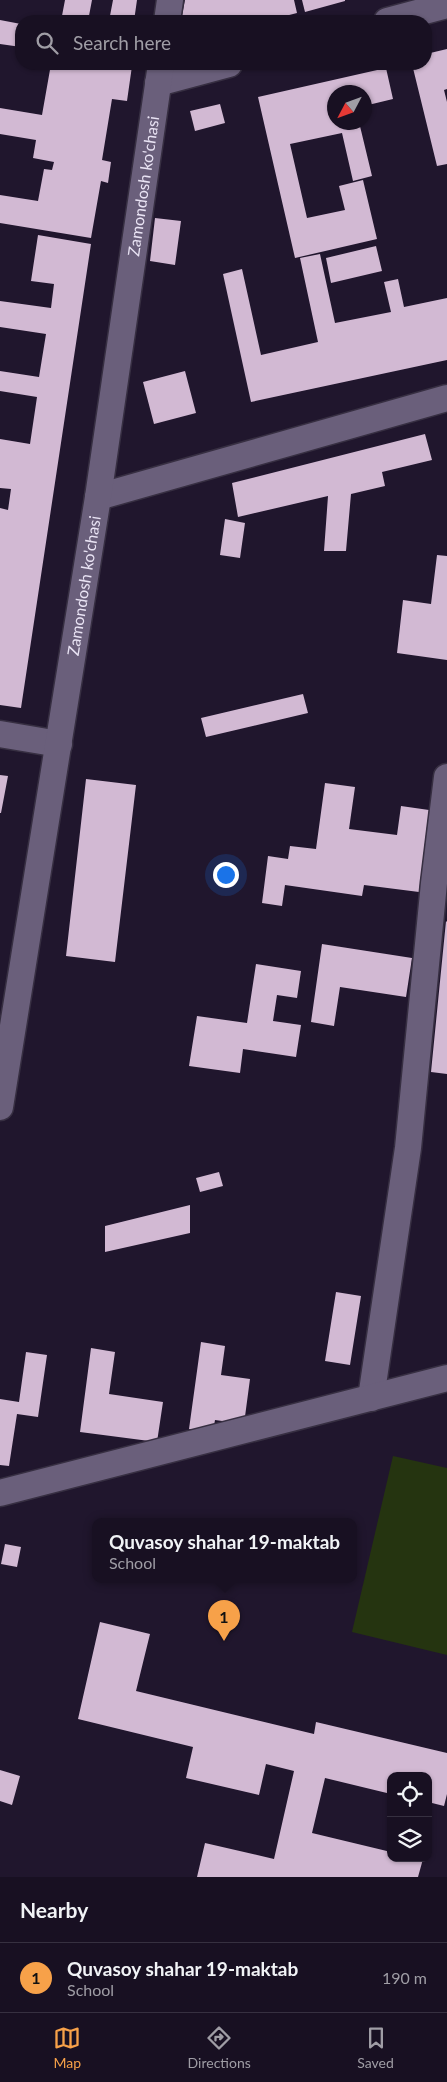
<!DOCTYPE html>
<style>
:root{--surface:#181022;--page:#21192a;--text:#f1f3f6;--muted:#9f9da5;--line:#363040;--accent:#f7a149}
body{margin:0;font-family:Lato,sans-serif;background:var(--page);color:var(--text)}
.controls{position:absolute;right:15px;bottom:15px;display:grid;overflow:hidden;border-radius:10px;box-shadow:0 1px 4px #0004}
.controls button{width:45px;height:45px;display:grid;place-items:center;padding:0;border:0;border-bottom:1px solid var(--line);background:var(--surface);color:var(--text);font:25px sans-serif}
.compass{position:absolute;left:327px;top:85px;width:45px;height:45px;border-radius:50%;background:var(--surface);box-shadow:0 1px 4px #0004;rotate:229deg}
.you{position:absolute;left:225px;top:874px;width:18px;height:18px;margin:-12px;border:4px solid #fff;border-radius:50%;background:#1a73e8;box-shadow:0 0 0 8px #1a73e833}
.badge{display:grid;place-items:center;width:32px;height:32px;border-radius:50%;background:var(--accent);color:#111;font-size:16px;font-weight:700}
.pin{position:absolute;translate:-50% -41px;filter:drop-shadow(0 1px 2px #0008)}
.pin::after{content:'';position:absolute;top:26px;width:18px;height:15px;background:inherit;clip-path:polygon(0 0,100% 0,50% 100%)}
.popup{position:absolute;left:92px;top:1518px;width:265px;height:65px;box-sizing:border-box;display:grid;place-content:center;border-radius:10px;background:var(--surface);filter:drop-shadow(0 1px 4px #0005);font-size:16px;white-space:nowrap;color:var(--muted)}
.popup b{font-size:19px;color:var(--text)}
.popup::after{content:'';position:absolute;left:50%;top:100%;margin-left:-10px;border:10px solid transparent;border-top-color:var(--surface)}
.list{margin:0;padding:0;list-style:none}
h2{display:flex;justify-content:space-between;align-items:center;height:65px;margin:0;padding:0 20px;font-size:21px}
h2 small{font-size:16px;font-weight:400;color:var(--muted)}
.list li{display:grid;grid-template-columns:32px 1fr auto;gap:15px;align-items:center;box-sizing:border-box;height:70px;padding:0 20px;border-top:1px solid var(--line)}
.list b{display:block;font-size:19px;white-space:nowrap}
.list p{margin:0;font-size:16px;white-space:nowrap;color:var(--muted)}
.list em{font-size:16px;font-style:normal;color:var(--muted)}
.icon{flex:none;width:28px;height:28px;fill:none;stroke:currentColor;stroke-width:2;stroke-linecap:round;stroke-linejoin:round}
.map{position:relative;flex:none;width:447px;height:1877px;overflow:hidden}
.search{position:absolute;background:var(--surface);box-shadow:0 1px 4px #0004;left:15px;right:15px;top:15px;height:55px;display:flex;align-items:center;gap:12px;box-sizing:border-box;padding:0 18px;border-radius:20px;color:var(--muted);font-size:19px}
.sheet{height:135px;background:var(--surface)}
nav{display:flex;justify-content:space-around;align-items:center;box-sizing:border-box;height:70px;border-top:1px solid var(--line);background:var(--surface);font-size:14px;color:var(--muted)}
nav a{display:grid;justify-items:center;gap:2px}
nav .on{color:var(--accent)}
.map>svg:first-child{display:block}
.green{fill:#253410}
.building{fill:#d2b9d3}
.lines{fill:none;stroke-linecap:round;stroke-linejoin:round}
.minor-casing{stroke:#372f42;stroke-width:29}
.minor{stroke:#6a5f7b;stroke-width:26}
.labels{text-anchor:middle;stroke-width:5;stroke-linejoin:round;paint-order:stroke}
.street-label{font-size:16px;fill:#e9e3f4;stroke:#20162d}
</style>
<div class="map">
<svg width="447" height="1877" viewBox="0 0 447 1877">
<rect width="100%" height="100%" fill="#20162d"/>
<path class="green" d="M393,1456L447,1468V1655L352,1632Z"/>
<path class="building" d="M65,0H92L88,21H61Z
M113,0H137L134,21H109Z
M185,0H294L297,13L266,21H181Z
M302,0H345V1L305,12Z
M0,20L21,24V47L0,44Z
M447,49V89L444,90L447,102V164L437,166L412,64H426V54Z
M51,64H117L132,66L127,101L112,99L102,160L111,162L108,183L101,181L91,238L0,223V195L38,201L44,169L52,170L54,162L33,158L36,140L0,134V108L42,115Z
M386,68L393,99L364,106V92H334V122H359L372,176L353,181L342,133L290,144L307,218L345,210L339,186L363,180L377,239L295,258L258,97Z
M220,104L225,123L195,131L190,111Z
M155,218L181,221L175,265L150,261Z
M38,235L91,244L21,708L0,705V508L8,510L11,489L0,488V439L30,444L37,397L0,391V371L39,377L46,334L0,327V301L51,308L54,284L31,281Z
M376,246L382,271L331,283L326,258Z
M320,254L335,323L391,312L384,282L398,279L404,307L447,298V360L251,402L223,274L242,269L261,355L318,342L300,258Z
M185,371L196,413L154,424L143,382Z
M425,434L432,460L382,472L385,486L351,494L346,551H324L328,496L238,517L232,483Z
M225,519L245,523L240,558L220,555Z
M437,555L447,556V660L397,653L403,600L431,604Z
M303,694L308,713L206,737L201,718Z
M0,775L8,776L1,813H0Z
M86,779L136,785L115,962L66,956Z
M325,783L355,787L349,829L397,835L401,806L429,810L419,892L364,885L362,896L285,885L282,906L262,903L268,856L288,859L290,846L316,849Z
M446,921L447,922V1074L431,1072Z
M322,944L412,958L406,997L340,987L334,1026L311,1022Z
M256,964L301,971L297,998L277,995L273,1021L301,1025L296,1057L243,1049L240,1073L189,1066L197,1016L247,1023Z
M219,1172L223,1186L200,1192L196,1178Z
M190,1205V1233L105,1252V1226Z
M336,1292L361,1296L350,1365L325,1361Z
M201,1342L225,1346L221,1375L250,1379L244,1424L215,1420L213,1432L189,1429Z
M91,1348L115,1352L109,1394L163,1402L157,1442L80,1432Z
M26,1352L47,1355L38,1417L17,1414L9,1466L0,1465V1399L19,1402Z
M5,1544L21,1547L17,1567L1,1564Z
M100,1622L150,1634L136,1691L314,1734L316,1722L447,1753V1794L444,1806L428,1802V1776H391V1794L325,1778L312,1833L391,1852V1858L423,1859L418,1877H197L205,1843L274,1859L294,1771L266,1764L259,1795L186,1778L193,1747L78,1719Z
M0,1770L20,1776L12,1805L0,1801Z"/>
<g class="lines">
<defs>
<g id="minor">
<path d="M167,21L170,0"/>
<path d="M387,21L447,5"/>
<path d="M158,83L229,64"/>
<path d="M98,497L447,398"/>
<path d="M0,734L59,744"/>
<path id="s1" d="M0,1107L98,497L161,64"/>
<path d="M371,1398L408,1148L434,883L447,777"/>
<path d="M0,1493L447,1378"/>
</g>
</defs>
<use href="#minor" class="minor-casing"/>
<use href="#minor" class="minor"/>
</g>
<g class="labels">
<g class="street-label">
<text dy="6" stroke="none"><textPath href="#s1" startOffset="932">Zamondosh ko'chasi</textPath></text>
<text dy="6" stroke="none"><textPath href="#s1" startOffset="528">Zamondosh ko'chasi</textPath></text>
</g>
</g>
</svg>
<div class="controls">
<button><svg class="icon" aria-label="locate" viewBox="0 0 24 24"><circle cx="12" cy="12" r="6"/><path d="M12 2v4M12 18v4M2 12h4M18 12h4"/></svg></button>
<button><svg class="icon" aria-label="layers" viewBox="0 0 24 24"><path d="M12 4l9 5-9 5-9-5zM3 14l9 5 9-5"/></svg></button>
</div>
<svg class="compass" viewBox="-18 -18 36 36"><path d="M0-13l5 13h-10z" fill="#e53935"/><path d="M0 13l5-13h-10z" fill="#9f9da5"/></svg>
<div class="you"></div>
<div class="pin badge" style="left:224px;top:1641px">1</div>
<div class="popup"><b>Quvasoy shahar 19-maktab</b>School</div>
<div class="search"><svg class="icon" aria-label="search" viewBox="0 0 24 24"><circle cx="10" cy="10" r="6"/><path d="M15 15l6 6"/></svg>Search here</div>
</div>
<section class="sheet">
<h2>Nearby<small></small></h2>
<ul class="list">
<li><span class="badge">1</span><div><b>Quvasoy shahar 19-maktab</b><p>School</p></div><em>190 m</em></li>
</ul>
</section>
<nav>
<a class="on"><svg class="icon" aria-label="map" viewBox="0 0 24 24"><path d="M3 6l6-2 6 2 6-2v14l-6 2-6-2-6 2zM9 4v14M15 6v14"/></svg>Map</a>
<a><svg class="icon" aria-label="directions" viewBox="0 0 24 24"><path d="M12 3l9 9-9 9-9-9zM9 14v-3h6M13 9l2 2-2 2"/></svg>Directions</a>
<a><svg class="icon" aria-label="saved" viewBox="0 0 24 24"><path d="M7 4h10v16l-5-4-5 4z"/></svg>Saved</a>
</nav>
